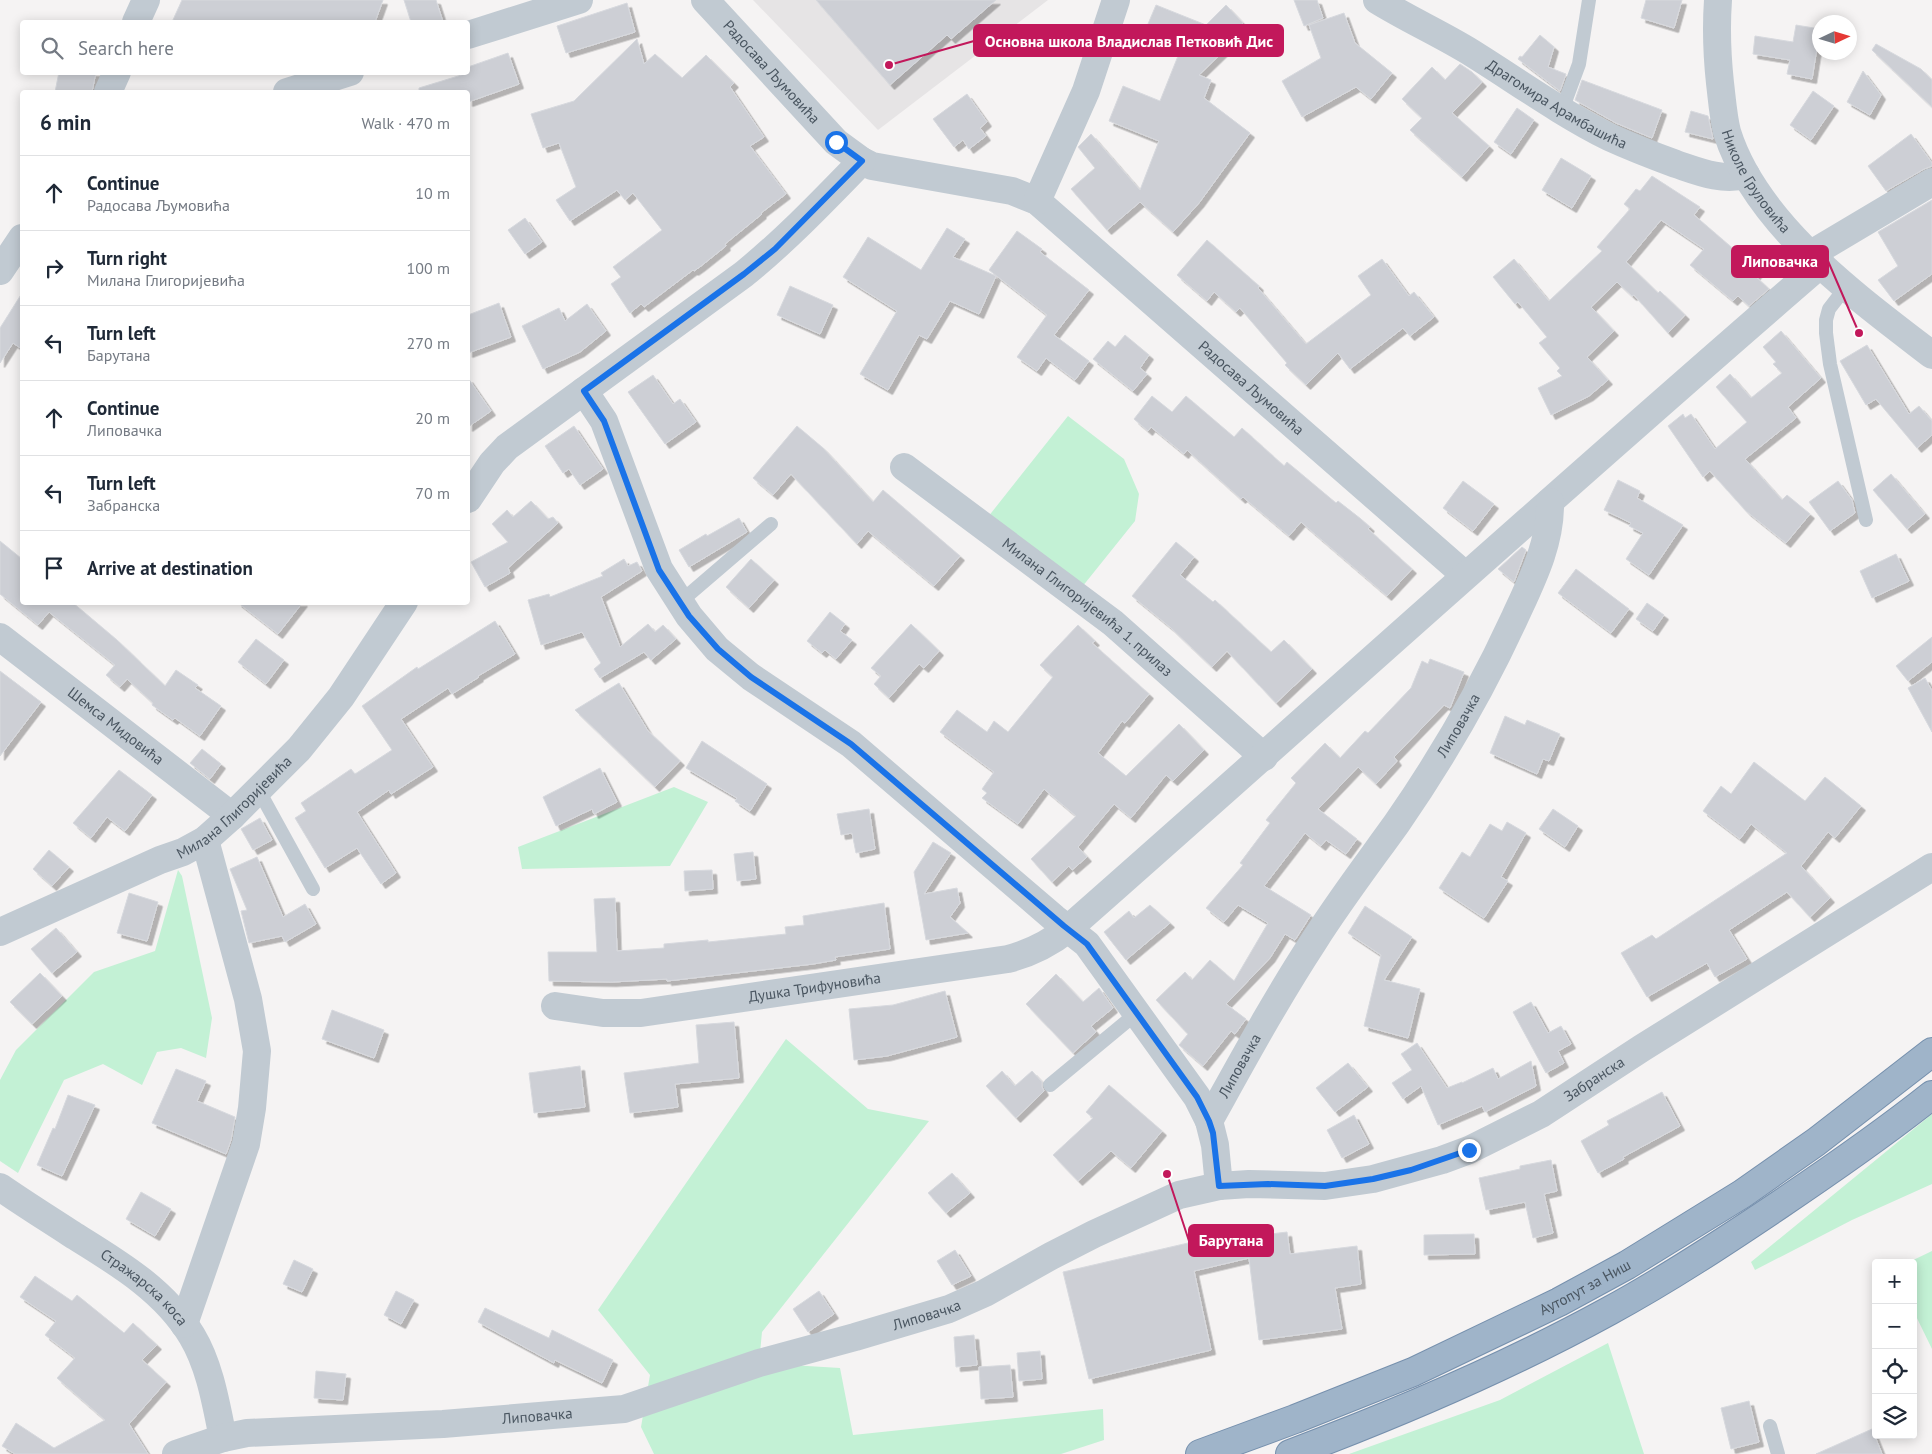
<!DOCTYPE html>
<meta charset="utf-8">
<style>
:root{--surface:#fff;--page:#f6f6f7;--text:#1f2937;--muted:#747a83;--line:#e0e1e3}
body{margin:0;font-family:"PT Sans",sans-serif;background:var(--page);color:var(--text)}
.controls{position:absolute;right:15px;bottom:15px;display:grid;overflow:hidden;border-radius:5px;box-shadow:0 2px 12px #0003}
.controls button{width:45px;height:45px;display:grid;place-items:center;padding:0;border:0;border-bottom:1px solid var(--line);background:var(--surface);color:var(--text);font:25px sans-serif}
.compass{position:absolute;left:1812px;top:15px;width:45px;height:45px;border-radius:50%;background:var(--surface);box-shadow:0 2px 12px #0003;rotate:86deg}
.stop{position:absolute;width:15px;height:15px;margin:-11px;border:4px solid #1a73e8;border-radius:50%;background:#fff}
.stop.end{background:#1a73e8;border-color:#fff;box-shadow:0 1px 5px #0008}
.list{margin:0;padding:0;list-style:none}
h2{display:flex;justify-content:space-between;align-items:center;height:65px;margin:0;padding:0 20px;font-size:21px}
h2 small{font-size:16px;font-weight:400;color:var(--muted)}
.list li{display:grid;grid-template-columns:32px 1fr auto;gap:15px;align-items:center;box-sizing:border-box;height:75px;padding:0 20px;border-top:1px solid var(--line)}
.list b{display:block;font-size:19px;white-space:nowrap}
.list p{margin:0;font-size:16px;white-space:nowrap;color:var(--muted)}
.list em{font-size:16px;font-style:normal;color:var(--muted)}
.icon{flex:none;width:28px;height:28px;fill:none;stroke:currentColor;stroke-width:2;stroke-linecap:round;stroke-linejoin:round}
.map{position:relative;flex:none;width:1932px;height:1454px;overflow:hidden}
.search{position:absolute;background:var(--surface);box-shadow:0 2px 12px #0003;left:20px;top:20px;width:450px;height:55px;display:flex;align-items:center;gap:12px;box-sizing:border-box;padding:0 18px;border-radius:5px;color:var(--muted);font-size:19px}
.panel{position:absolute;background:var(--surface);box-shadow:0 2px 12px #0003;left:20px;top:90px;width:450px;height:515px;border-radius:5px}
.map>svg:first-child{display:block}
.education{fill:#e6e4e5}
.green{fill:#c3f1d5}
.building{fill:#cdcfd5;stroke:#d7d9de;filter:url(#shadow)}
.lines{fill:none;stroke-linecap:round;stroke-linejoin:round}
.trunk-casing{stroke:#7690ad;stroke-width:30}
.service{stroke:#c1cad2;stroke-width:14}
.minor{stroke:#c1cad2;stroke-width:28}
.tertiary{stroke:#c1cad2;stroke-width:28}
.trunk{stroke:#9fb4c9;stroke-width:28}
.route{stroke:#1a73e8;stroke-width:6}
.labels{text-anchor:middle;stroke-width:4.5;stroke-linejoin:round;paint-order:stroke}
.street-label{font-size:15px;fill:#4a5661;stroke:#fff}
.leader{fill:none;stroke:#c2185b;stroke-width:2}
.callout-dot{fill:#c2185b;stroke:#fff;stroke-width:2}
.callout{fill:#c2185b;stroke:#c2185b;stroke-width:2}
.callout-label{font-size:16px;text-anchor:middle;font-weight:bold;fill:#fff}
</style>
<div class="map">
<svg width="1932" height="1454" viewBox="0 0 1932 1454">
<defs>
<filter id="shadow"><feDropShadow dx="4.5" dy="4.5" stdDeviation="0" flood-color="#0004"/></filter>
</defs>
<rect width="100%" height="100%" fill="#f5f3f3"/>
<path class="education" d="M753,0H1048L878,130Z"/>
<path class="green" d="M1068,416L1124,459L1139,494L1135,521L1074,597L984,522Z
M674,787L708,802L670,866L522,869L518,847Z
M178,870L182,876L212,1018L206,1058L181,1048L157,1052L142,1085L103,1064L64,1080L18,1173L0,1161V1080L16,1050L94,972L155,951Z
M786,1039L868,1109L929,1121L762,1332L759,1363L840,1368L853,1435L1103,1409L1104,1440L1061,1454H654L641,1427L650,1375L598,1310Z
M1932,1114V1184L1852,1220L1755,1270L1751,1262Z
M1932,1251V1349L1913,1310V1263H1907Z
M1608,1343L1644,1454H1349L1500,1400Z"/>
<path class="building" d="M182,0H383L375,22H172Z
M404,0H436L443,22H411Z
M816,0H996L951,39L947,35L890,85Z
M1294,0H1317L1323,18L1304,26Z
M1646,0H1682L1674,28L1641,18Z
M627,3L635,32L566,53L557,26Z
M1156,5L1206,25L1226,5L1243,23L1230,36L1234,41L1199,75L1211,80L1204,98L1250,133L1199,203L1173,232L1140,202L1107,230L1071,189L1095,168L1078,147L1091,134L1140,190L1159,141L1109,121L1123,86L1160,101L1182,46L1145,31Z
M1344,13L1355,43L1392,73L1371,99L1356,87L1302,117L1282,81L1321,58L1309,25Z
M1796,25L1820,29L1812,79L1787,74L1790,60L1753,54L1755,36L1793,42Z
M1540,35L1554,47L1548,67L1566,74L1560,91L1518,59L1520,56L1522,57Z
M637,39L644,64L655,54L682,78L706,55L734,83L730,87L764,137L750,146L786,194L761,213L762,214L725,244L726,246L701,266L694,271L693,270L644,307L641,304L630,313L611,284L621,277L613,267L662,230L633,193L625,200L617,190L570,221L556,200L576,187L559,143L543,148L531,114L574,101Z
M1876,44L1921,69L1932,80V107L1872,50Z
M508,53L519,84L468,102V92H419V88L468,73V67Z
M1460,64L1472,72L1482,82L1452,113L1489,146L1462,177L1410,130L1422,118L1402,99L1432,67L1445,80Z
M1863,71L1881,95L1870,115L1847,102Z
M59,72H96L92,92H55Z
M1582,80L1662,110L1652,138L1616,123L1575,100Z
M1813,91L1834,106L1811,140L1790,125Z
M967,94L987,122L980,128L986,136L969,149L963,140L954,147L933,119Z
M1517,108L1534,120L1511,154L1494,142Z
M1691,111L1708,116L1713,139L1685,132Z
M1911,134L1932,163V166L1924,169L1886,191L1868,166Z
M1561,158L1591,176L1572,208L1542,190Z
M1652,176L1700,207L1694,215L1759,271L1755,276L1769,289L1749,306L1738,296L1733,301L1690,265L1704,249L1661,220L1626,262L1658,293L1660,291L1685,315L1668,333L1634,295L1632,296L1617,282L1591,307L1614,331L1587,357L1608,380L1589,396L1551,415L1538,388L1562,376L1557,371L1560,368L1539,343L1547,337L1518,302L1515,304L1493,277L1514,259L1549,301L1602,251L1597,247L1630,209L1624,204L1636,189L1640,191Z
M1932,200V274L1894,301L1878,280L1898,266L1878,232Z
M525,218L542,242L525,254L508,230Z
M947,228L965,239L953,257L996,276L979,314L950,301L927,339L919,335L888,390L860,374L897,311L843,277L868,237L921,270Z
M1017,231L1042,249L1040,252L1089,290L1054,335L1089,361L1075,380L1046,358L1037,371L1017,357L1047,315L989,270Z
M1207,240L1259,286L1258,288L1306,344L1371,295L1358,276L1382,259L1409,296L1414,292L1434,317L1410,336L1403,328L1350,369L1338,353L1306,385L1285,365L1287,363L1240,308L1236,312L1214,292L1207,301L1177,275Z
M790,286L833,305L820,334L777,315Z
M22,293V349L13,343L0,363V328Z
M499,303L511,337L468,353V315Z
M587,304L606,331L580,352L543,369L522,326L559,308L565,321Z
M1781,331L1821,378L1788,407L1796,418L1745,459L1782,500L1787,495L1810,514L1786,543L1746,511L1710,471L1703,477L1668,426L1683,414L1685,418L1691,414L1715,449L1747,422L1716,387L1730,374L1751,398L1782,373L1773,364L1776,362L1763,347Z
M1125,335L1149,355L1140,368L1147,374L1133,391L1093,359L1108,341L1115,347Z
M1867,345L1909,414L1919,406L1932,421V435L1917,448L1876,399L1866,405L1840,361Z
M653,375L673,404L680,399L696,422L665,444L628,392Z
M468,378L491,411L468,427Z
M1152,396L1172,412L1186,396L1234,437L1242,428L1284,466L1287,462L1336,503L1338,501L1361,519L1370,527L1368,529L1412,569L1387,596L1301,522L1289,536L1243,497L1241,499L1187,450L1184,454L1151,427L1148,431L1134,419Z
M574,426L603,469L580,485L569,469L563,473L545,446Z
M797,426L823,448L873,502L883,490L960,556L934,586L868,531L857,544L791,474L773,495L753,478Z
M1891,474L1925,514L1907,529L1873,490Z
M1618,480L1640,491L1637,498L1683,525L1649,575L1626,559L1643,533L1629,526L1631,523L1604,510Z
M1463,481L1494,504L1473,531L1443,508Z
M1838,481L1852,500L1855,513L1830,531L1809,502Z
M531,501L548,519L553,517L558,523L508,568L510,573L485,587L471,562L508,542L492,524L507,510L513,517Z
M739,518L747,532L689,567L679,550L706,534L707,536Z
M0,541L22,559V602H72L117,640L165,686L176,670L198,685L195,688L221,706L200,736L175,718L173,720L152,705L153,703L127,679L120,687L106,675L115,665L49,612L38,625L0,594Z
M1176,542L1194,557L1180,575L1213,602L1215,600L1271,652L1284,640L1312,669L1276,703L1227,651L1212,667L1170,627L1132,596Z
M1522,547L1526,550L1514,582L1498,569Z
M1896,554L1909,581L1872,598L1860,571Z
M624,559L628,566L637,562L642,571L601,597L620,647L648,624L655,632L663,625L676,639L651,660L644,652L600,678L594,669L601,663L582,632L541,645L528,600L549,594L550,597L603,576L601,573Z
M751,559L774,580L749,608L726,587Z
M1576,569L1629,609L1611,633L1558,593Z
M237,602H303L278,634Z
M1647,603L1664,615L1653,631L1636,619Z
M830,612L845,624L840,631L852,640L836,659L825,650L822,653L807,641Z
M495,621L515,654L478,676L479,677L452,694L448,688L401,719L433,767L391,794L389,790L357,812L396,873L381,884L357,848L325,868L295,818L306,811L301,803L351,769L355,774L392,750L362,706L417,667L418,669Z
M911,624L939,651L924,668L919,664L889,698L874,684L881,676L871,668Z
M1078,625L1095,641L1092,643L1149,694L1125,723L1122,721L1098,753L1126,776L1179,724L1204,750L1173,781L1166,775L1131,818L1114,804L1078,847L1087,857L1072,870L1069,866L1052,882L1031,859L1076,816L1044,789L1018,824L982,798L987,793L982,789L994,772L940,732L957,710L987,732L994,721L1008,732L1053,677L1040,665Z
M1932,637V662L1908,681L1896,666Z
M256,639L284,660L266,684L238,662Z
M1430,659L1464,672L1450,708L1444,705L1394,757L1397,761L1376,784L1358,767L1318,809L1357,839L1346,854L1326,840L1321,846L1305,833L1264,886L1311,915L1295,940L1285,934L1270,958L1226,1004L1246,1019L1235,1034L1231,1031L1203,1066L1179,1045L1188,1034L1156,1000L1185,972L1192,980L1210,960L1234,981L1268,923L1238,905L1224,922L1206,908L1243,865L1240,863L1270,823L1266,820L1296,783L1291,778L1325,743L1340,758L1365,731L1368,733L1411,688L1422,661L1428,664Z
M0,671L41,702L0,756Z
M1925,678L1932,691V732L1908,688Z
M619,683L648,731L680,761L655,787L575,710Z
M1505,716L1525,725L1527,720L1560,734L1549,761L1543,759L1537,774L1490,753Z
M702,741L767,784L750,811L735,801L737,798L686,768Z
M202,749L221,764L210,779L190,763Z
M1754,762L1805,801L1825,777L1861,806L1835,838L1828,832L1801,866L1830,898L1810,917L1787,892L1729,930L1747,959L1715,977L1707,963L1647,997L1621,953L1652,935L1656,939L1787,853L1751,824L1740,839L1703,811L1721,786L1731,794Z
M600,768L617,802L594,814L592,809L556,826L543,797Z
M119,770L152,795L125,831L107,817L91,838L73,823Z
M869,809L875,849L856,853L852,833L841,835L837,814Z
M1553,809L1578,826L1565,847L1539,829Z
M260,818L272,840L253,850L241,829Z
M1507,822L1526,833L1501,877L1508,881L1484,918L1439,888L1462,852L1470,857L1490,824L1502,831Z
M933,842L951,853L924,894L957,888L960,903L950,917L968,933L926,940L914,872Z
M49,850L69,867L52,886L33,869Z
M753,852L756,879L737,881L734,854Z
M257,857L283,917L305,904L316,924L285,942L282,936L249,943L241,911L247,910L230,869Z
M712,870L713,889L685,891L684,871Z
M129,893L158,902L147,941L117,933Z
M615,898L617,951L664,948V944L708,940V942L786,934L785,927L804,925L803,916L884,903L890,949L835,957L836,960L813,964L667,981V979L612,982L549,981L548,952H597L594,899Z
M1150,905L1170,923L1126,960L1104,932L1129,911L1134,918Z
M1365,906L1412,937L1384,980L1420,989L1408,1038L1364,1026L1381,955L1348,933Z
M56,928L77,952L52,973L31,949Z
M40,973L62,996L32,1024L10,1002Z
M1056,974L1083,1002L1099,988L1113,1008L1091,1026L1096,1032L1073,1053L1026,1004Z
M945,991L957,1037L887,1056L854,1060L849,1009L893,1005Z
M1531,1002L1548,1033L1561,1026L1571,1044L1558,1051L1564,1063L1546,1073L1513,1012Z
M332,1010L384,1030L374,1058L322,1039Z
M734,1022L739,1078L675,1084L678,1107L630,1113L624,1073L699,1063L696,1025Z
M1417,1043L1447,1088L1462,1082V1083L1493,1068L1498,1079L1531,1061L1536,1086L1485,1112L1482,1106L1438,1125L1421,1086L1403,1099L1392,1083L1412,1070L1401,1054Z
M1348,1063L1368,1087L1335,1112L1316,1088Z
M580,1066L585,1107L534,1113L529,1073Z
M176,1069L206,1081L197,1101L235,1117L231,1140L226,1154L152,1123Z
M1002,1071L1015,1086L1032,1071L1042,1082V1087L1044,1091L1016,1118L986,1086Z
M1109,1085L1162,1131L1131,1168L1111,1151L1078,1181L1053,1155L1093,1118L1086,1112Z
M1662,1092L1680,1126L1623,1157L1624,1159L1598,1173L1581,1141L1609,1125L1607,1121Z
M68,1095L95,1105L62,1176L37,1165L53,1128L55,1129Z
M1354,1115L1369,1144L1342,1158L1327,1130Z
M1551,1160L1557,1191L1544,1194L1553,1233L1533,1238L1525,1202L1486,1210L1479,1178L1520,1169V1166Z
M952,1173L970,1193L946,1213L928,1193Z
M141,1192L171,1209L155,1236L126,1219Z
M1287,1232L1290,1254L1357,1246L1361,1284L1335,1288L1342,1329L1259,1340L1249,1258L1194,1271L1211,1350L1089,1379L1063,1272L1188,1243L1189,1248L1229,1239Z
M1474,1234L1475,1254L1424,1255V1235Z
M955,1250L971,1276L952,1285L937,1261Z
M294,1260L313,1269L302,1292L283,1284Z
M35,1276L72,1301L77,1295L124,1333L133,1323L157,1345L142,1360L166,1382L129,1424L148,1454H15L2,1446L16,1423L54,1448L105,1420L57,1378L75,1358L45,1335L56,1321L20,1297Z
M396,1291L414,1300L401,1324L384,1315Z
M819,1291L834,1314L808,1332L793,1309Z
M485,1308L549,1338L552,1330L613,1360L602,1383L555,1360L554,1363L478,1322Z
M974,1335L977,1365L956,1367L954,1337Z
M1040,1351L1042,1379L1019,1381L1017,1353Z
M1010,1365L1013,1397L981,1399L979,1367Z
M316,1371L346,1374L343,1400L314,1398Z
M1749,1401L1759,1442L1731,1449L1721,1408Z
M1872,1429L1882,1454H1816Z"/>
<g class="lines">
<defs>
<g id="trunk">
<path id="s11" d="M1200,1454L1295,1419L1413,1372L1559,1302L1627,1265L1742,1194L1816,1142L1932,1052"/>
<path d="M1290,1454C1399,1413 1507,1367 1609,1311C1668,1279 1724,1242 1779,1205C1831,1170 1883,1134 1932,1095"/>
</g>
</defs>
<use href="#trunk" class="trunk-casing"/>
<path class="service" d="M1562,110L1579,64L1589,0
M1846,287L1829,309L1826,320V333L1830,364L1866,520
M679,603L771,524
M258,789L313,889
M1050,1085L1138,1012
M1770,1426L1778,1454"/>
<g class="minor">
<path id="s1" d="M705,0L836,142L862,161L872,166L1012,191L1037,201L1465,575"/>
<path id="s2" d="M1377,0C1406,18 1437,32 1467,50C1514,79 1559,112 1609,137C1631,147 1654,156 1676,164C1700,172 1721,181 1746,175"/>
<path d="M136,22L146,0"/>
<path d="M468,35L579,0"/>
<path d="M108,92L117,72"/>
<path d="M287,92L350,72"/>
<path d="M1037,201L1086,91L1116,0"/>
<path d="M1811,254L1932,182"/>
<path d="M0,271L22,238"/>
<path d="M584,391L604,421L659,569L689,616L717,649L751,677L851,744L1054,918L1087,944L1197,1097L1209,1121"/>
<path id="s3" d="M904,467L1113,623L1264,757"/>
<path d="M468,499L492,463L507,447L744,274C787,239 824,200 862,161"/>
<path id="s4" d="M0,637L232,816"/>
<path id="s5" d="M0,932L160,860L183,852L205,840L232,816L299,749L341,697L404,602"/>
<path id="s6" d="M555,1006L603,1013H641L1008,959C1031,953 1049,944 1068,929C1319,708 1567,483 1821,264"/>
<path id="s7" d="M1219,1186L1215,1145L1209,1121C1243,1060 1276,999 1314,941C1340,900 1369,862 1397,823C1442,758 1482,689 1515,617C1532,580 1551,543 1550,502"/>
<path id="s8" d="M0,1187C23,1203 47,1218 70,1233C115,1261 164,1289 192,1336C210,1366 216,1404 223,1438"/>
<path d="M184,1324L246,1144L252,1108L257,1051L248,999L205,840"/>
<path id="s9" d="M176,1454L223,1438L247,1433L443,1424L624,1409L759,1363L855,1337L949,1309L985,1293L1051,1256L1094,1234L1179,1195L1219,1186L1249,1184L1325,1186L1373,1179L1442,1160L1469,1150L1541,1114L1642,1048L1932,867"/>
</g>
<path class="tertiary" id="s10" d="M1718,0C1716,28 1717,55 1720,83C1722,99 1723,116 1727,132C1756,225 1858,298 1932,355"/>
<use href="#trunk" class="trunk"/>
</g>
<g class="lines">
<path class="route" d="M836,142L862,161L775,249L744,274L584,391L604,421L659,570L689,616L718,649L751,677L851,744L1064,926L1087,944L1197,1097L1209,1121L1213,1133L1219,1186L1268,1184L1325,1186L1373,1179L1411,1170L1469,1150"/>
</g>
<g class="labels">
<g class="street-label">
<text dy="5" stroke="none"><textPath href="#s1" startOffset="98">Радосава Љумовића</textPath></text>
<text dy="5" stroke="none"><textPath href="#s2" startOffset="208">Драгомира Арамбашића</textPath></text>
<text dy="5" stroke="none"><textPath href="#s10" startOffset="190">Николе Груловића</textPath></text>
<text dy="5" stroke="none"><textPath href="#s1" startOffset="690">Радосава Љумовића</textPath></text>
<text dy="5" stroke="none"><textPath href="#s3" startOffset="231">Милана Глигоријевића 1. прилаз</textPath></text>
<text dy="5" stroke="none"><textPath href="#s7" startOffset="534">Липовачка</textPath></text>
<text dy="5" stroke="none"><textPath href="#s4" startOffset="146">Шемса Мидовића</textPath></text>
<text dy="5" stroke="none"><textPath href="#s5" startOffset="268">Милана Глигоријевића</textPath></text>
<text dy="5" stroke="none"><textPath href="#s6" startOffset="262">Душка Трифуновића</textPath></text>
<text dy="5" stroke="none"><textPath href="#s7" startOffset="129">Липовачка</textPath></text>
<text dy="5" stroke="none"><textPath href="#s9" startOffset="1489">Забранска</textPath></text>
<text dy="5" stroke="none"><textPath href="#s11" startOffset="420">Аутопут за Ниш</textPath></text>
<text dy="5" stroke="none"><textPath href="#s8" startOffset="176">Стражарска коса</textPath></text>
<text dy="5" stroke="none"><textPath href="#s9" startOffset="769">Липовачка</textPath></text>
<text dy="5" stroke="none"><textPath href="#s9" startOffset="365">Липовачка</textPath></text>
</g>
</g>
<path class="leader" d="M889 65L974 41M1859 333L1828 261M1167 1174L1189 1241"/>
<g class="callout-dot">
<circle cx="889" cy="65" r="5"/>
<circle cx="1859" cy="333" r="5"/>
<circle cx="1167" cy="1174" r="5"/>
</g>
<g class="callout">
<rect x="974" y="25" width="309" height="31" rx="5"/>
<rect x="1732" y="246" width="96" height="31" rx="5"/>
<rect x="1189" y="1225" width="84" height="31" rx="5"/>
</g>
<g class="callout-label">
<text x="1129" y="47">Основна школа Владислав Петковић Дис</text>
<text x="1780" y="267">Липовачка</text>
<text x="1231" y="1246">Барутана</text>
</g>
</svg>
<div class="controls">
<button>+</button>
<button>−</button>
<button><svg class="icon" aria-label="locate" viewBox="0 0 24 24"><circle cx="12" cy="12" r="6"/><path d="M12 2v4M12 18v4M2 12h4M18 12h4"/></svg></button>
<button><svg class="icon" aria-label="layers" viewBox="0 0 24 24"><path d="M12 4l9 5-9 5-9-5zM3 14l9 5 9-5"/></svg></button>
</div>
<svg class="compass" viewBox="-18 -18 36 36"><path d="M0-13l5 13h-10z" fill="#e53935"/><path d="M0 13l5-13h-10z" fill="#747a83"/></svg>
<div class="stop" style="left:836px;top:142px"></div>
<div class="stop end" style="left:1469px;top:1150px"></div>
<div class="search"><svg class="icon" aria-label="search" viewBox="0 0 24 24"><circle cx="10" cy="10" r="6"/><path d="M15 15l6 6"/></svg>Search here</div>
<section class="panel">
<h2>6 min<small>Walk · 470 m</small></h2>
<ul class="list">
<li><svg class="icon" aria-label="ahead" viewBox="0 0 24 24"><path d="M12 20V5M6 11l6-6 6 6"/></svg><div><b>Continue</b><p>Радосава Љумовића</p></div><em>10 m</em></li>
<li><svg class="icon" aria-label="right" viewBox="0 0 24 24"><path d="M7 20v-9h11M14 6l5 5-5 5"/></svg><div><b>Turn right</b><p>Милана Глигоријевића</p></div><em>100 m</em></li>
<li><svg class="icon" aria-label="left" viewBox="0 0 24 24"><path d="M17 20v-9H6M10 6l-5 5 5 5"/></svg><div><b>Turn left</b><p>Барутана</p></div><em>270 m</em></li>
<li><svg class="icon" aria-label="ahead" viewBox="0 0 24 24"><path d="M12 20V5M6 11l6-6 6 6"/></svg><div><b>Continue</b><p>Липовачка</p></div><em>20 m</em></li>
<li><svg class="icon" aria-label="left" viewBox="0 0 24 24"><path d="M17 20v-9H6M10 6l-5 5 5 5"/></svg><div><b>Turn left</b><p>Забранска</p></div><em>70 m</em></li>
<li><svg class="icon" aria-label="arrive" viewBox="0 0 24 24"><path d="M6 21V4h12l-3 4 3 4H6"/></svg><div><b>Arrive at destination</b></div></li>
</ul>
</section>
</div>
